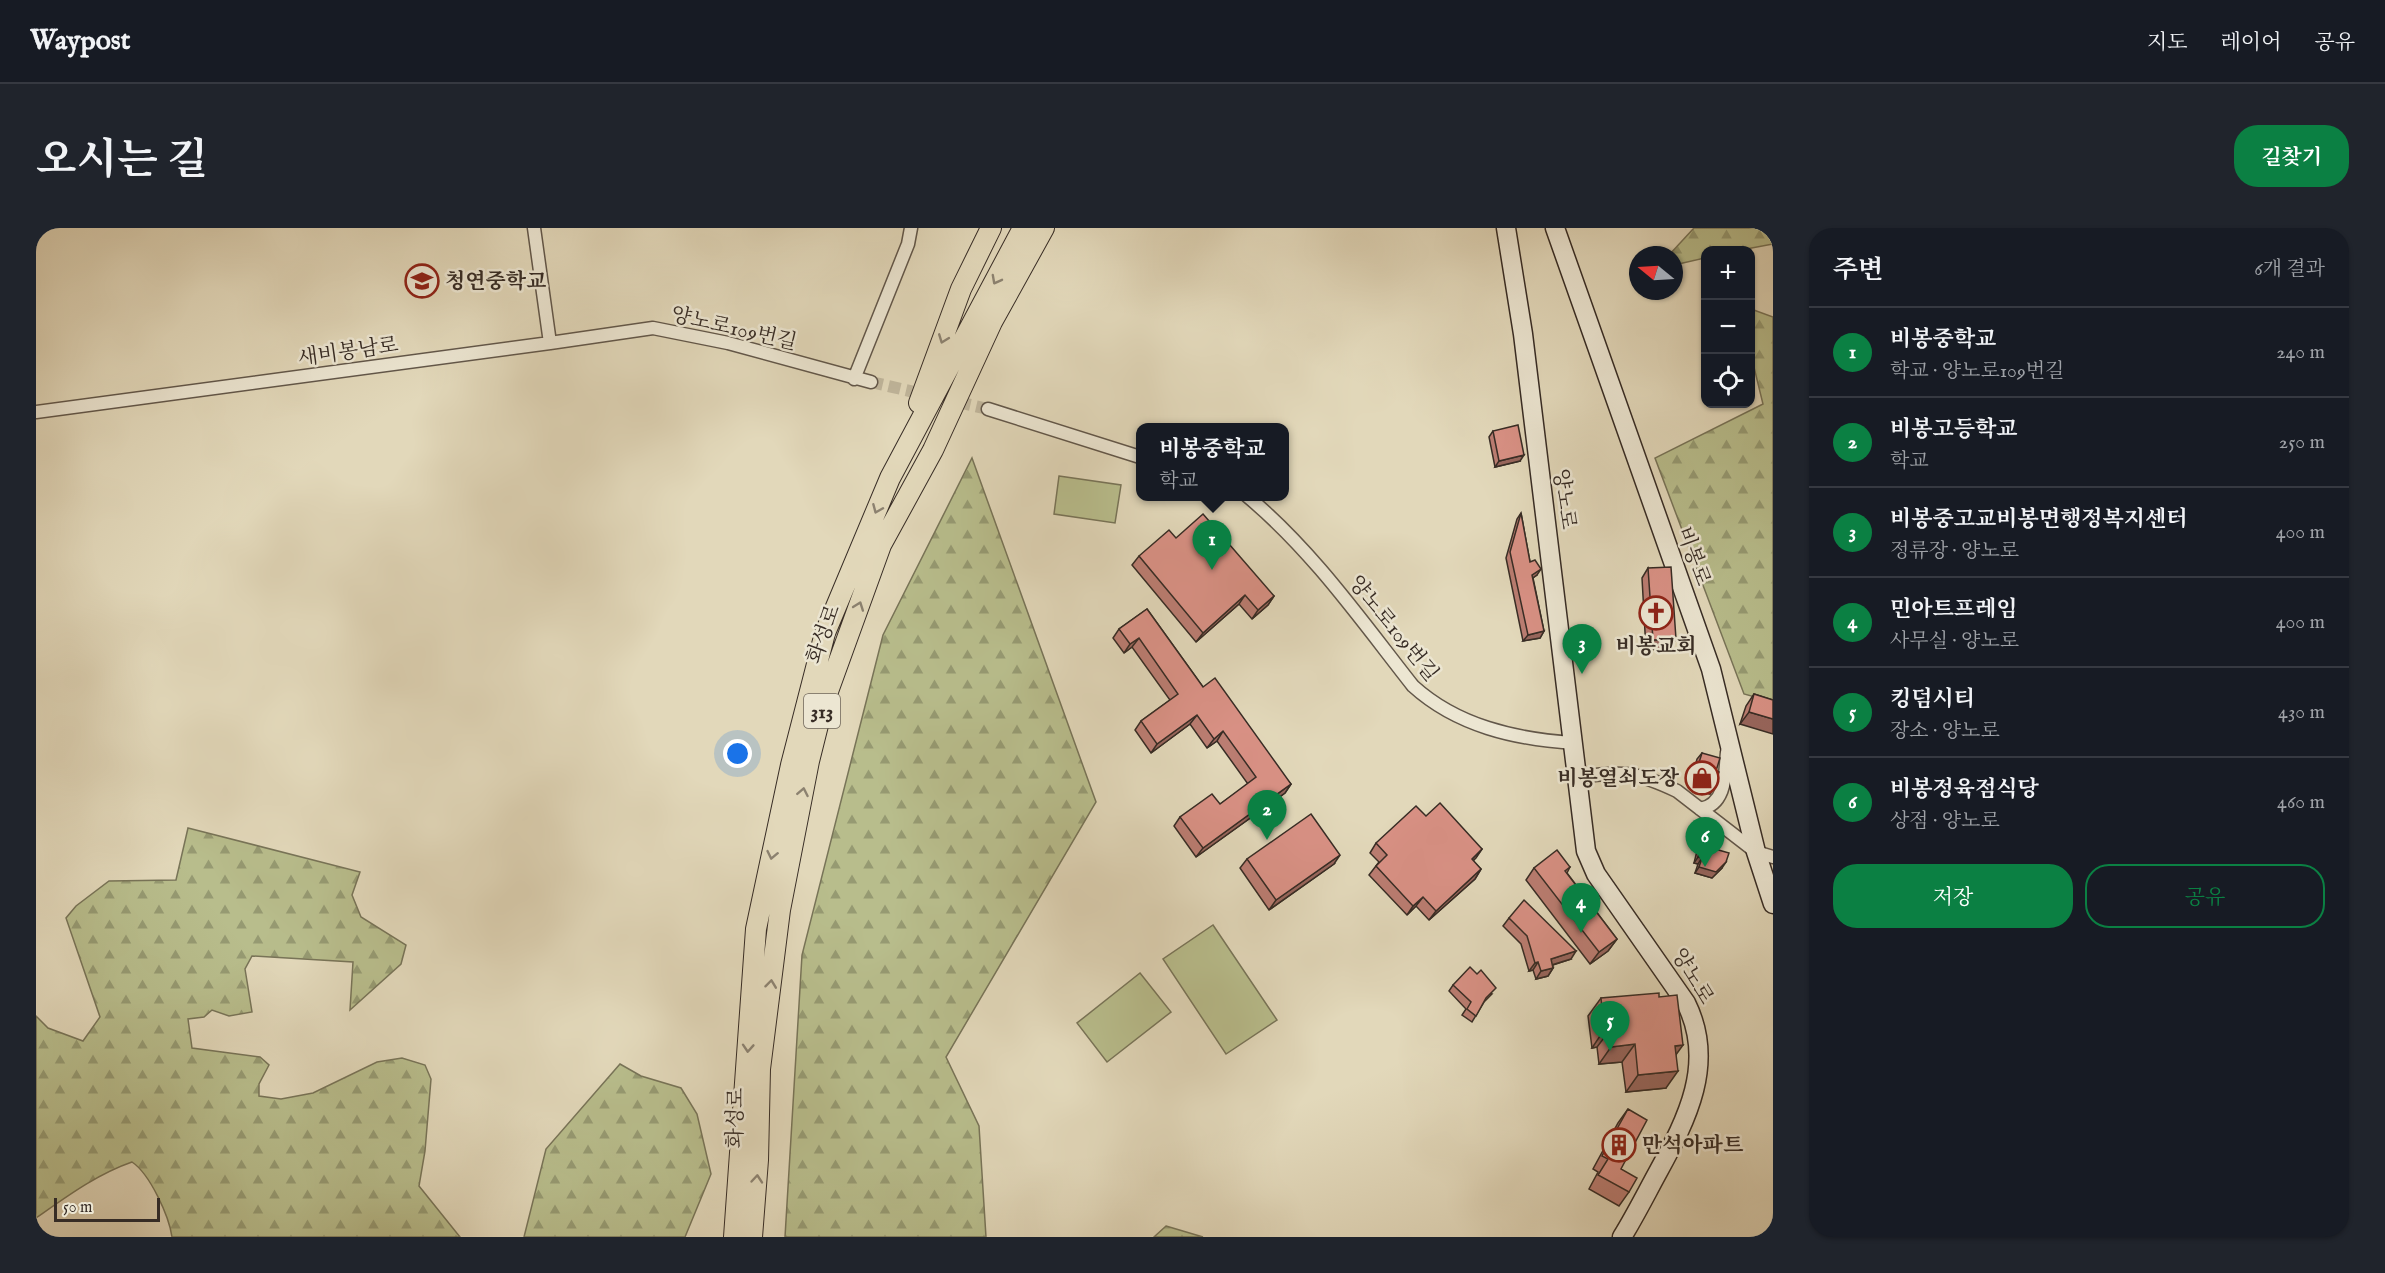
<!DOCTYPE html>
<html lang="ko">
<meta charset="utf-8">
<style>
:root{--surface:#171b24;--page:#20242c;--text:#f1f3f6;--muted:#9ea1a6;--line:#363941;--accent:#0b8043}
body{margin:0;font-family:"IM FELL English","Noto Serif KR",serif;background:var(--page);color:var(--text)}
.controls{position:absolute;right:18px;top:18px;display:grid;overflow:hidden;border-radius:12px;box-shadow:0 2px 4px #0004}
.controls button{width:54px;height:54px;display:grid;place-items:center;padding:0;border:0;border-bottom:2px solid var(--line);background:var(--surface);color:var(--text);font:30px sans-serif}
.compass{position:absolute;left:1593px;top:18px;width:54px;height:54px;border-radius:50%;background:var(--surface);box-shadow:0 2px 4px #0004;rotate:288deg}
.scale{position:absolute;left:18px;bottom:15px;width:106px;box-sizing:border-box;padding-left:6px;border:3px solid #372c25;border-top:0;font-size:16px;line-height:21px;white-space:nowrap;color:#372c25;-webkit-text-stroke:4px #ece6d2;paint-order:stroke}
.you{position:absolute;left:702px;top:526px;width:21px;height:21px;margin:-15px;border:4px solid #fff;border-radius:50%;background:#1a73e8;box-shadow:0 0 0 9px #1a73e833}
.badge{display:grid;place-items:center;width:39px;height:39px;border-radius:50%;background:var(--accent);color:#fff;font-size:20px;font-weight:700}
.pin{position:absolute;translate:-50% -50px;filter:drop-shadow(0 2px 3px #0008)}
.pin::after{content:'';position:absolute;top:32px;width:21px;height:18px;background:inherit;clip-path:polygon(0 0,100% 0,50% 100%)}
.popup{position:absolute;left:1100px;top:195px;width:153px;height:78px;box-sizing:border-box;display:grid;place-content:center;border-radius:12px;background:var(--surface);filter:drop-shadow(0 2px 4px #0005);font-size:20px;white-space:nowrap;color:var(--muted)}
.popup b{font-size:22px;color:var(--text)}
.popup::after{content:'';position:absolute;left:50%;top:100%;margin-left:-12px;border:12px solid transparent;border-top-color:var(--surface)}
.list{margin:0;padding:0;list-style:none}
h2{display:flex;justify-content:space-between;align-items:center;height:78px;margin:0;padding:0 24px;font-size:26px}
h2 small{font-size:20px;font-weight:400;color:var(--muted)}
.list li{display:grid;grid-template-columns:39px 1fr auto;gap:18px;align-items:center;box-sizing:border-box;height:90px;padding:0 24px;border-top:2px solid var(--line)}
.list b{display:block;font-size:22px;white-space:nowrap}
.list p{margin:0;font-size:20px;white-space:nowrap;color:var(--muted)}
.list em{font-size:20px;font-style:normal;color:var(--muted)}
.actions{display:flex;gap:12px;padding:18px 24px}
.actions a{flex:1;padding:14px 0;border:2px solid var(--accent);border-radius:24px;text-align:center;font-size:21px;color:var(--accent)}
.actions .main{background:var(--accent);color:#fff}
.icon{flex:none;width:33px;height:33px;fill:none;stroke:currentColor;stroke-width:2;stroke-linecap:round;stroke-linejoin:round}
.map{position:relative;flex:none;width:1737px;height:1009px;overflow:hidden;border-radius:24px}
header{display:flex;align-items:center;gap:36px;box-sizing:border-box;height:84px;padding:0 30px;background:var(--surface);border-bottom:2px solid var(--line)}
header strong{font-size:28px}
nav{display:flex;gap:33px;margin-inline-start:auto;font-size:21px}
.intro{display:flex;align-items:center;justify-content:space-between;box-sizing:border-box;height:144px;padding:0 36px}
h1{margin:0;font-size:42px}
.button{padding:15px 27px;border-radius:24px;background:var(--accent);color:#fff;font-size:21px;font-weight:700}
main{display:flex;gap:36px;padding:0 36px}
aside{flex:1;background:var(--surface);border-radius:24px;box-shadow:0 2px 4px #0004}
.map>svg:first-child{display:block}
.grass{fill:#b8bd8c;stroke:#787458;stroke-width:1.5}
.forest{fill:url(#forest-firs);stroke:#787458;stroke-width:1.5}
.lines{fill:none;stroke-linecap:round;stroke-linejoin:round}
.street-tunnel{stroke:#c0b69c;stroke-width:12;stroke-dasharray:12 6;stroke-linecap:butt}
.street-casing{stroke:#62574a;stroke-width:15}
.secondary-casing{stroke:#372c25;stroke-width:21}
.primary-casing{stroke:#372c25;stroke-width:22}
.street{stroke:#ece6d2;stroke-width:12}
.secondary{stroke:#ece6d2;stroke-width:18}
.primary{stroke:#e2d8ba;stroke-width:20}
.wall{fill:#bb7d72;stroke:#372c25;stroke-width:1.5}
.shaded-wall{fill:#98665d;stroke:#372c25;stroke-width:1.5}
.building{fill:#d99185;stroke:#372c25;stroke-width:1.5}
.oneway{stroke:#8c8270}
.labels{text-anchor:middle;stroke-width:5;stroke-linejoin:round;paint-order:stroke}
.shield{fill:#ece6d2;stroke:#6d6459;stroke-width:1.5}
.shield-label{font-size:20px;font-weight:bold;fill:#372c25}
.poi-label{font-size:21px;font-weight:bold;fill:#372c25;stroke:#ece6d2;text-anchor:start}
.street-label{font-size:21px;fill:#372c25;stroke:#ece6d2}
</style>
<header>
<strong>Waypost</strong>
<nav><a>지도</a><a>레이어</a><a>공유</a></nav>
</header>
<div class="intro"><h1>오시는 길</h1><a class="button">길찾기</a></div>
<main>
<div class="map">
<svg width="1737" height="1009" viewBox="0 0 1737 1009">
<defs>
<pattern id="forest-firs" width="22" height="20" patternUnits="userSpaceOnUse" patternTransform="scale(1.5)"><rect width="22" height="20" fill="#b8bd8c"/><path d="M5 1l3.5 6h-7zM16 11l3.5 6h-7z" fill="#969a72"/></pattern>
</defs>
<rect width="100%" height="100%" fill="#e2d8ba"/>
<filter id="stains"><feTurbulence type="fractalNoise" baseFrequency=".00333" numOctaves="4"/><feColorMatrix values="0 0 0 0 .2 0 0 0 0 .09 0 0 0 0 .02 0 0 0 .5 -.17"/></filter>
<radialGradient id="worn" r=".72"><stop offset=".6" stop-color="#630" stop-opacity="0"/><stop offset="1" stop-color="#630" stop-opacity=".3"/></radialGradient>
<path class="grass" d="M1023,248L1085,257L1079,295L1018,286Z
M1177,697L1241,792L1190,826L1127,731Z
M1104,745L1135,784L1071,834L1041,795Z"/>
<path class="forest" d="M1658,0H1737V16L1705,22H1670L1669,30L1638,37V27H1633Z
M1715,81L1737,89V474L1708,466L1619,230L1727,176L1715,127Z
M936,230L1060,574L910,829L943,898L950,1009H749L766,727L847,407Z
M152,600L324,644L316,667L325,689L370,717L365,736L314,782L317,734L216,728L209,741L216,784L193,788L176,782L168,789L152,791L156,820L224,829L233,837L223,856V868L245,871L277,865L341,834L366,830L389,837L395,851L389,923L383,958L424,1009H136C133,988 114,946 96,934C61,946 30,969 0,990V788L12,800L47,813L64,789L30,690L40,678L73,653L140,652Z
M584,836L605,848L645,860L661,886L675,946L649,1009H488L510,921Z
M1130,998L1167,1009H1118Z"/>
<g class="lines">
<path class="street-tunnel" d="M835,154L952,181"/>
<defs>
<path id="street" d="M514,115L617,100L692,115L835,154
M818,151L872,16L875,0
M952,181L1104,229
M0,184L514,115L498,0
M1211,268C1276,322 1325,392 1377,458C1421,498 1479,511 1537,515
M1542,549C1586,543 1599,543 1641,563L1720,624L1737,629
M1664,581C1691,577 1689,544 1691,524"/>
<path id="secondary" d="M1470,0L1487,106L1550,623L1560,646L1650,775C1680,835 1651,891 1622,944C1610,966 1599,988 1586,1009
M1519,0L1675,441L1720,624L1737,676"/>
<path id="primary" d="M883,175L925,61L955,0
M698,1009L720,701L755,537L789,405L854,250L987,0
M716,1009L722,932L724,841L744,682L773,533L787,477L845,317L897,222L956,94L1008,0"/>
</defs>
<use href="#street" class="street-casing"/>
<use href="#secondary" class="secondary-casing"/>
<use href="#primary" class="primary-casing"/>
<use href="#street" class="street"/>
<use href="#secondary" class="secondary"/>
<use href="#primary" class="primary"/>
</g>
<path class="wall" d="M1457,203L1484,233L1459,239L1453,209Z
M1485,285L1494,334L1501,347L1497,350L1508,403L1504,410L1487,413L1470,330L1481,291Z
M1140,310L1238,368L1232,377L1216,391L1203,376L1160,414L1096,337L1103,328Z
M1612,340L1634,420L1610,422L1606,350Z
M1111,381L1167,459L1255,556L1249,565L1160,629L1138,598L1144,589L1184,576L1212,556L1181,513L1171,520L1154,496L1115,525L1099,502L1105,493L1134,472L1096,419L1088,425L1077,410L1083,401Z
M1718,466L1737,472L1704,496L1710,478Z
M1666,525L1680,543L1678,560L1674,566L1653,560L1661,531Z
M1390,588L1446,621L1437,633L1445,641L1439,651L1393,692L1380,678L1371,687L1333,647L1343,634L1334,625L1340,615Z
M1665,617L1686,640L1676,650L1659,645L1662,636L1658,635L1661,623Z
M1211,631L1298,636L1233,682L1204,640Z
M1534,639L1531,645L1581,711L1572,723L1554,736L1490,652L1498,640Z
M1473,690L1535,731L1517,737V740L1512,748L1500,751L1497,742L1493,743L1485,716L1467,698Z
M1417,757L1456,766L1448,774L1436,794L1426,787L1430,781L1413,763Z
M1565,770L1640,826L1630,860L1590,864L1586,834L1563,836L1561,819L1556,820L1552,788Z
M1592,881L1585,941L1593,964L1583,978L1553,961L1562,944L1557,941L1582,895Z"/>
<path class="shaded-wall" d="M1488,227L1484,233L1459,239L1463,233Z
M1505,341L1501,347L1492,353L1496,347Z
M1209,367L1203,376L1160,414L1167,405Z
M1238,368L1232,377L1216,391L1222,382Z
M1508,403L1504,410L1487,413L1492,407Z
M1103,410L1096,419L1088,425L1094,416Z
M1640,411L1634,420L1610,422L1617,412Z
M1713,484L1737,491V506L1704,496Z
M1161,487L1154,496L1115,525L1121,516Z
M1187,503L1181,513L1171,520L1178,511Z
M1657,554L1678,560L1674,566L1653,560Z
M1255,556L1249,565L1160,629L1167,620Z
M1446,621L1440,630L1429,640L1436,631Z
M1304,627L1298,636L1233,682L1240,672Z
M1662,629L1666,630L1662,636L1658,635Z
M1690,634L1686,640L1676,650L1659,645L1663,639Z
M1445,641L1439,651L1393,692L1400,683Z
M1387,669L1380,678L1371,687L1377,678Z
M1581,711L1572,723L1554,736L1563,724Z
M1540,723L1535,731L1509,739L1515,731Z
M1502,734L1497,742L1493,743L1499,735Z
M1517,740L1512,748L1500,751L1505,743Z
M1568,802H1574L1561,819L1556,820Z
M1599,816L1586,834L1563,836L1575,819Z
M1647,817L1634,835L1639,818Z
M1642,843L1630,860L1590,864L1602,847Z"/>
<path class="building" d="M1482,197L1488,227L1463,233L1457,203Z
M1485,285L1494,334L1499,332L1505,341L1496,347L1508,403L1492,407L1474,324Z
M1167,286L1238,368L1222,382L1209,367L1167,405L1103,328L1133,302L1140,310Z
M1635,339L1640,411L1617,412L1612,340Z
M1111,381L1167,459L1179,450L1255,556L1167,620L1144,589L1176,566L1184,576L1220,549L1187,503L1178,511L1161,487L1121,516L1105,493L1142,466L1103,410L1094,416L1083,401Z
M1718,466L1737,472V491L1713,484Z
M1666,525L1684,530L1680,543L1683,544L1678,560L1657,554Z
M1404,575L1446,621L1436,631L1445,641L1400,683L1387,669L1377,678L1340,638L1351,627L1340,615L1380,578L1390,588Z
M1275,586L1304,627L1240,672L1211,631Z
M1665,617L1693,625L1690,634L1680,644L1663,639L1666,630L1662,629Z
M1521,622L1534,639L1529,643L1581,711L1563,724L1498,640Z
M1488,672L1540,723L1515,731L1517,740L1505,743L1502,734L1499,735L1491,708L1473,690Z
M1434,739L1441,746L1445,742L1460,760L1450,770L1440,788L1431,781L1435,774L1417,757Z
M1623,765V769L1641,767L1647,817L1639,818L1642,843L1602,847L1599,816L1575,819L1574,802H1568L1565,770Z
M1592,881L1611,892L1585,941L1601,950L1593,964L1562,947L1572,931L1566,928Z"/>
<defs><path id="oneway-chevron" d="M-2-3.5L2.5 0L-2 3.5" fill="none" stroke-width="1.6" stroke-linecap="round" stroke-linejoin="round" transform="scale(1.5)"/></defs>
<g class="oneway">
<use href="#oneway-chevron" transform="translate(960 52) rotate(118)"/>
<use href="#oneway-chevron" transform="translate(907 111) rotate(111)"/>
<use href="#oneway-chevron" transform="translate(841 281) rotate(113)"/>
<use href="#oneway-chevron" transform="translate(823 378) rotate(-70)"/>
<use href="#oneway-chevron" transform="translate(767 564) rotate(-79)"/>
<use href="#oneway-chevron" transform="translate(736 627) rotate(102)"/>
<use href="#oneway-chevron" transform="translate(735 756) rotate(-83)"/>
<use href="#oneway-chevron" transform="translate(712 820) rotate(94)"/>
<use href="#oneway-chevron" transform="translate(721 951) rotate(-85)"/>
</g>
<defs>
<symbol id="school-ring" viewBox="-11 -11 22 22"><circle r="9.5" fill="#ece6d2" stroke="#8f2418" stroke-width="1.5"/><path d="M0-5L7-2L0 1L-7-2ZM-4 1L0 2.5L4 1V4Q0 6-4 4Z" fill="#8f2418"/></symbol>
<symbol id="church-ring" viewBox="-11 -11 22 22"><circle r="9.5" fill="#ece6d2" stroke="#8f2418" stroke-width="1.5"/><path d="M-1.2-6h2.4v3.5h3.3v2.4h-3.3V6h-2.4V-.1h-3.3v-2.4h3.3Z" fill="#8f2418"/></symbol>
<symbol id="shop-ring" viewBox="-11 -11 22 22"><circle r="9.5" fill="#ece6d2" stroke="#8f2418" stroke-width="1.5"/><path d="M-5-2.5h2.3a2.7 3.5 0 0 1 5.4 0H5L5.5 6h-11ZM-1.5-2.5h3a1.5 2.3 0 0 0-3 0Z" fill="#8f2418"/></symbol>
<symbol id="building-ring" viewBox="-11 -11 22 22"><circle r="9.5" fill="#ece6d2" stroke="#8f2418" stroke-width="1.5"/><path d="M-4-6H4V6H1V3H-1V6H-4ZM-2.5-4.3h1.7v1.8h-1.7ZM.8-4.3h1.7v1.8H.8ZM-2.5-1h1.7V.8h-1.7ZM.8-1h1.7V.8H.8Z" fill="#8f2418"/></symbol>
</defs>
<g fill-rule="evenodd">
<use href="#school-ring" x="367" y="34" width="38" height="38"/>
<use href="#church-ring" x="1601" y="366" width="38" height="38"/>
<use href="#shop-ring" x="1647" y="531" width="38" height="38"/>
<use href="#building-ring" x="1564" y="898" width="38" height="38"/>
</g>
<g class="labels">
<rect class="shield" x="768" y="466" width="36" height="34" rx="4.5"/>
<g class="shield-label">
<text x="786" y="490">313</text>
</g>
<g class="poi-label">
<text x="409" y="60">청연중학교</text>
<text x="1620" y="425" text-anchor="middle">비봉교회</text>
<text x="1643" y="557" text-anchor="end">비봉열쇠도장</text>
<text x="1606" y="924">만석아파트</text>
</g>
<g class="street-label">
<text transform="translate(698 100) rotate(13)" y="7">양노로109번길</text>
<text transform="translate(312 123) rotate(-8)" y="7">새비봉남로</text>
<text transform="translate(1529 271) rotate(82)" y="7">양노로</text>
<text transform="translate(1658 328) rotate(70)" y="7">비봉로</text>
<text transform="translate(1358 400) rotate(51)" y="7">양노로109번길</text>
<text transform="translate(787 406) rotate(-70)" y="7">화성로</text>
<text transform="translate(1657 748) rotate(59)" y="7">양노로</text>
<text transform="translate(699 890) rotate(-89)" y="7">화성로</text>
</g>
</g>
<rect width="100%" height="100%" filter="url(#stains)"/>
<rect width="100%" height="100%" fill="url(#worn)"/>
</svg>
<div class="controls">
<button>+</button>
<button>−</button>
<button><svg class="icon" aria-label="locate" viewBox="0 0 24 24"><circle cx="12" cy="12" r="6"/><path d="M12 2v4M12 18v4M2 12h4M18 12h4"/></svg></button>
</div>
<svg class="compass" viewBox="-18 -18 36 36"><path d="M0-13l5 13h-10z" fill="#e53935"/><path d="M0 13l5-13h-10z" fill="#9ea1a6"/></svg>
<div class="scale">50 m</div>
<div class="you"></div>
<div class="pin badge" style="left:1176px;top:342px">1</div>
<div class="popup"><b>비봉중학교</b>학교</div>
<div class="pin badge" style="left:1231px;top:612px">2</div>
<div class="pin badge" style="left:1546px;top:446px">3</div>
<div class="pin badge" style="left:1545px;top:705px">4</div>
<div class="pin badge" style="left:1574px;top:823px">5</div>
<div class="pin badge" style="left:1669px;top:639px">6</div>
</div>
<aside>
<h2>주변<small>6개 결과</small></h2>
<ul class="list">
<li><span class="badge">1</span><div><b>비봉중학교</b><p>학교 · 양노로109번길</p></div><em>240 m</em></li>
<li><span class="badge">2</span><div><b>비봉고등학교</b><p>학교</p></div><em>250 m</em></li>
<li><span class="badge">3</span><div><b>비봉중고교비봉면행정복지센터</b><p>정류장 · 양노로</p></div><em>400 m</em></li>
<li><span class="badge">4</span><div><b>민아트프레임</b><p>사무실 · 양노로</p></div><em>400 m</em></li>
<li><span class="badge">5</span><div><b>킹덤시티</b><p>장소 · 양노로</p></div><em>430 m</em></li>
<li><span class="badge">6</span><div><b>비봉정육점식당</b><p>상점 · 양노로</p></div><em>460 m</em></li>
</ul>
<div class="actions"><a class="main">저장</a><a>공유</a></div>
</aside>
</main>
